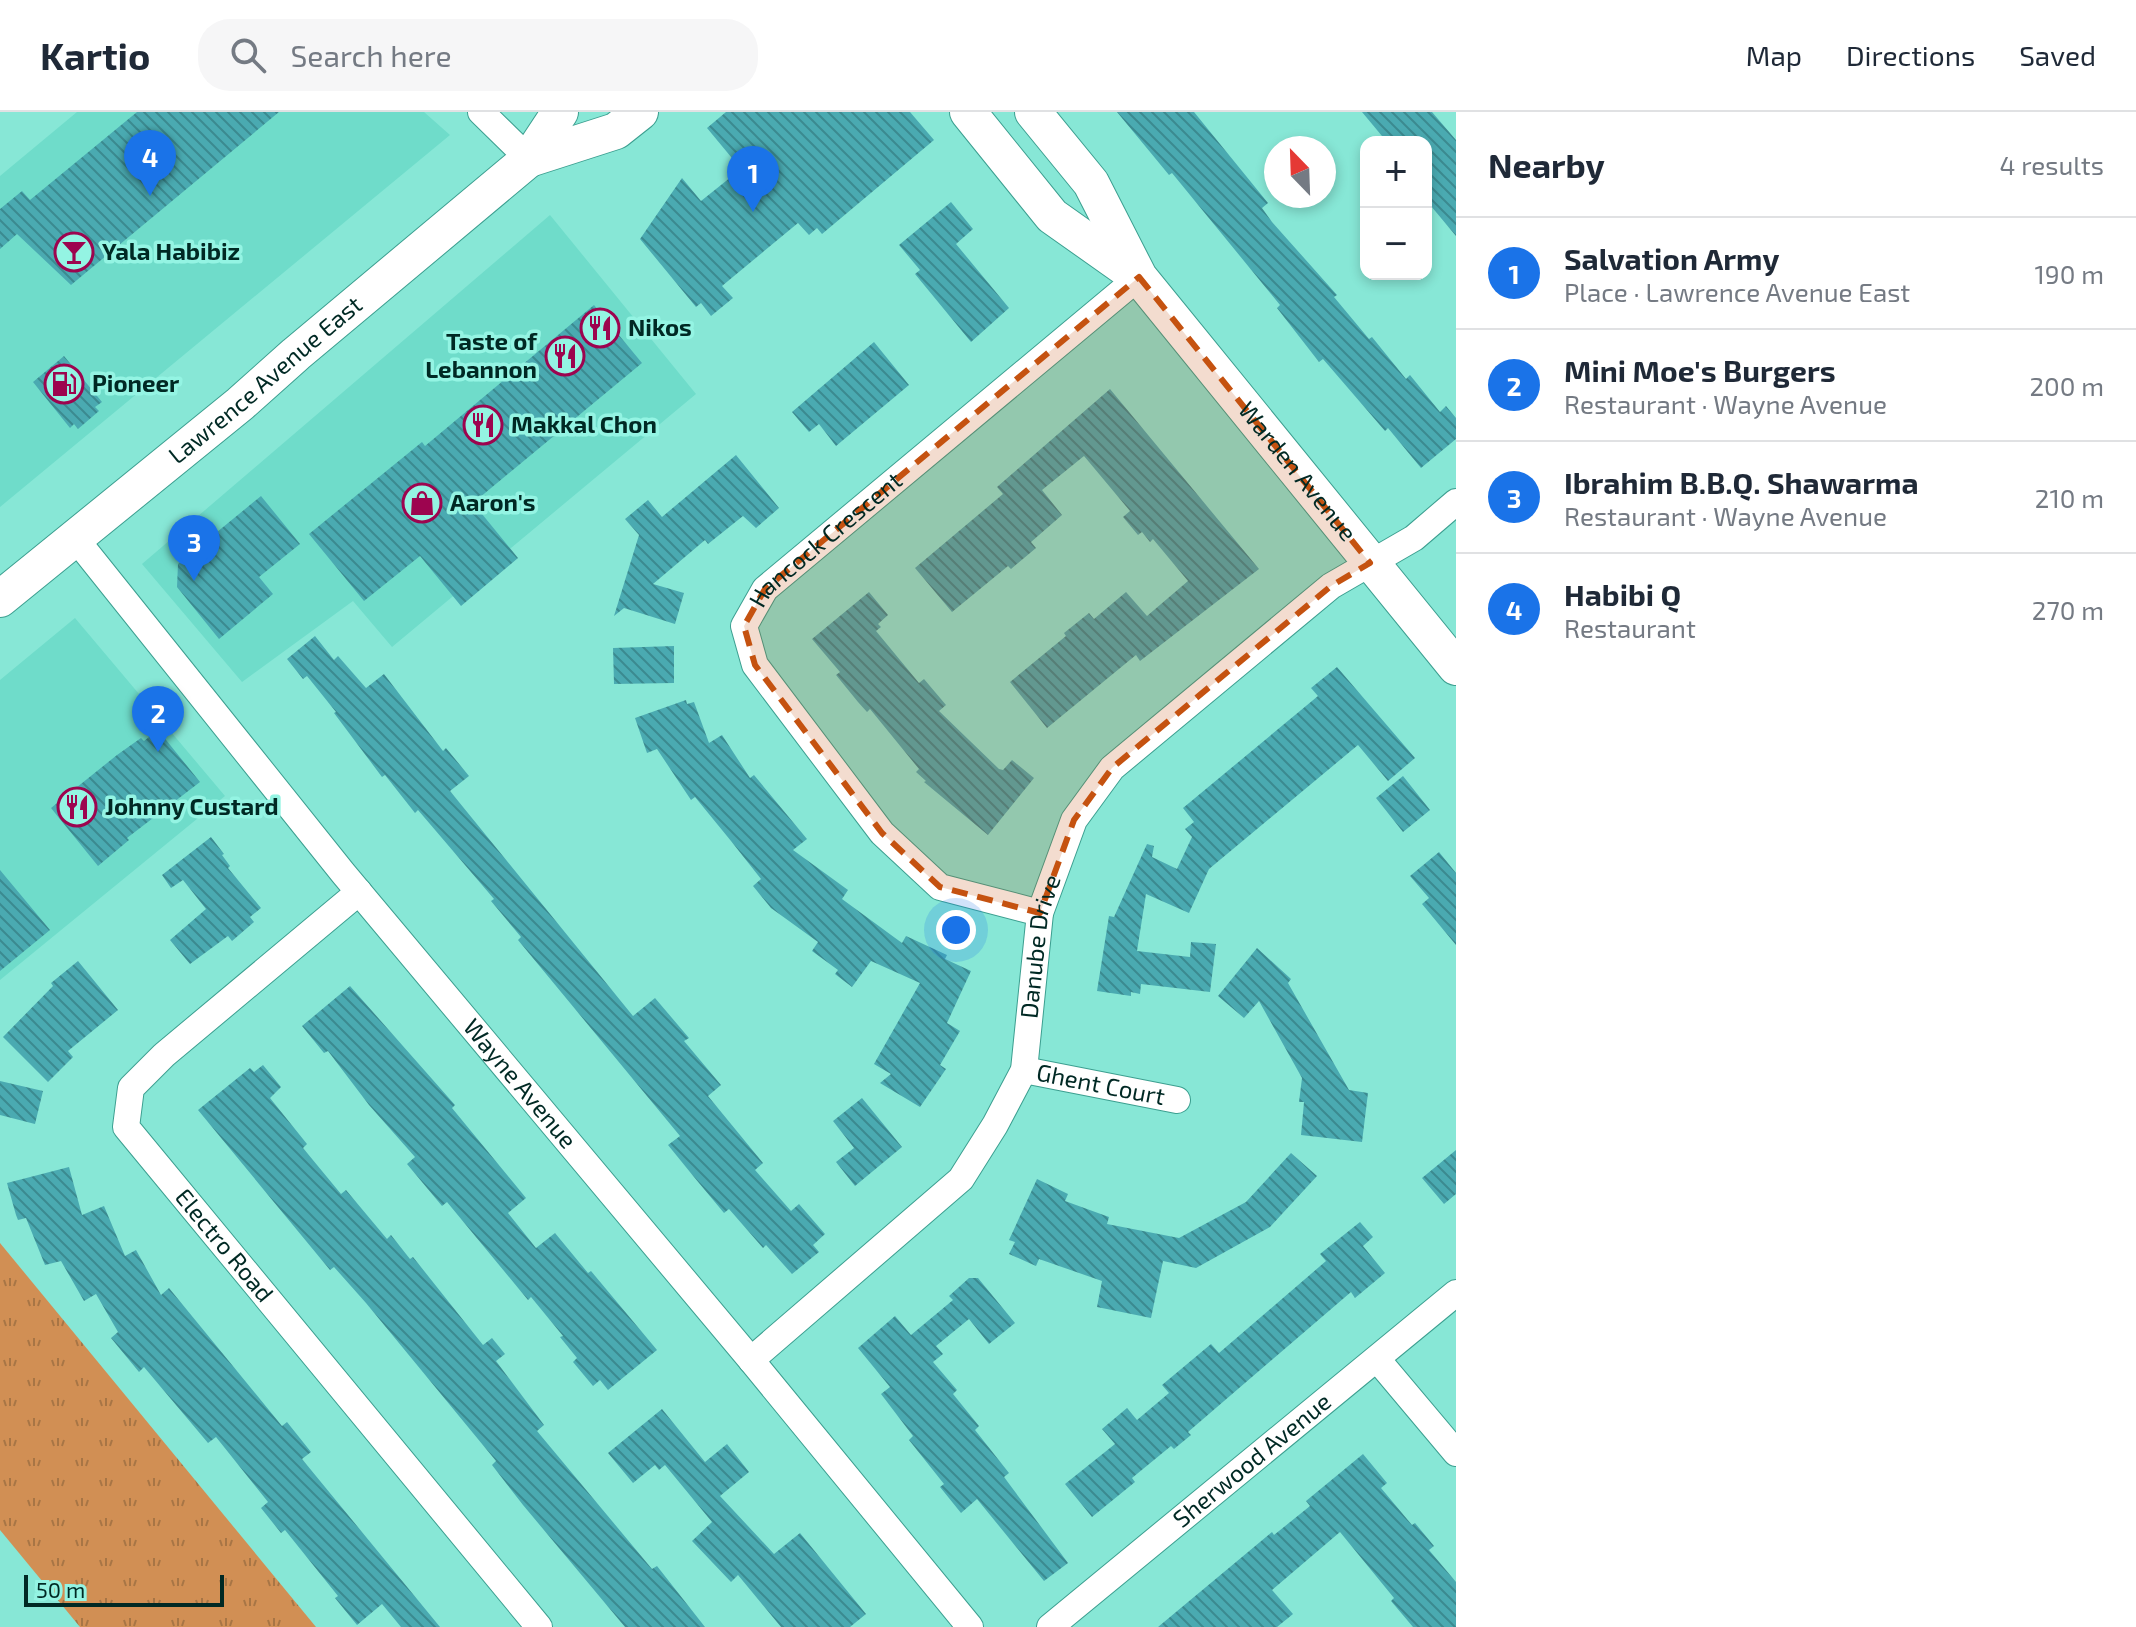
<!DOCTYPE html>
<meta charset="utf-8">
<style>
:root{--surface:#fff;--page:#f6f6f7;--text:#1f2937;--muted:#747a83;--line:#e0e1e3;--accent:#1a73e8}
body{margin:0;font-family:"Exo 2",sans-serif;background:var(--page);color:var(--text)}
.controls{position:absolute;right:24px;top:24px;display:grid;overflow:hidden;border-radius:16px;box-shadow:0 4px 12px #0003}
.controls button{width:72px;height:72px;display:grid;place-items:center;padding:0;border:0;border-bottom:2px solid var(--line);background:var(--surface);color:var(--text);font:40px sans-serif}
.compass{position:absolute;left:1264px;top:24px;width:72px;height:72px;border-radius:50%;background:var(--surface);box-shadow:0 4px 12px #0003;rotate:337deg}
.scale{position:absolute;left:24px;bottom:20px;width:200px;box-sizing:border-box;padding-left:8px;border:4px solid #002924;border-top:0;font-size:22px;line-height:28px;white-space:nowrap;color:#002924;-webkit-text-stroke:6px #94f4e3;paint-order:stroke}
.you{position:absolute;left:956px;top:818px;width:28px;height:28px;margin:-20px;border:6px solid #fff;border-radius:50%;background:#1a73e8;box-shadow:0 0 0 12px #1a73e833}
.badge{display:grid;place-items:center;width:52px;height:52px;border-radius:50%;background:var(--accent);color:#fff;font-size:26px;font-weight:700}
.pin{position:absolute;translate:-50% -66px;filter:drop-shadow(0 2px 4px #0008)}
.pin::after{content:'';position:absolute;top:42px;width:28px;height:24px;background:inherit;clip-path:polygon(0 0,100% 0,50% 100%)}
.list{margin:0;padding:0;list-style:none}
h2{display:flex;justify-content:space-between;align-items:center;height:104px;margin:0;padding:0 32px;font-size:34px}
h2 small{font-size:26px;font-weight:400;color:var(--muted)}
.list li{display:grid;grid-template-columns:52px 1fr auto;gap:24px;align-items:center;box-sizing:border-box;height:112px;padding:0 32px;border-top:2px solid var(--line)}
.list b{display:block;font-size:30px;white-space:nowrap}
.list p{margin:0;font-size:26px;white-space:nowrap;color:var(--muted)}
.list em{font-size:26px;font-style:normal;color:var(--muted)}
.icon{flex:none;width:44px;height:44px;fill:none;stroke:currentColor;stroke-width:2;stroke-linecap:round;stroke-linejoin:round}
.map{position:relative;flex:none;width:1456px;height:1515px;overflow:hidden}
header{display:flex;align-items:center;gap:48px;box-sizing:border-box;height:112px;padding:0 40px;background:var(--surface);border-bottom:2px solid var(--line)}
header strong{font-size:38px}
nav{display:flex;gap:44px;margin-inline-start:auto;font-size:28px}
.search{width:560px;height:72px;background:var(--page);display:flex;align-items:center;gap:20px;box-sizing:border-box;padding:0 28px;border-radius:32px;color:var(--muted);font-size:30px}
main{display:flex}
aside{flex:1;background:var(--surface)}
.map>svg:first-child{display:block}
.built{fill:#6fdcca}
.grass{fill:url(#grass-tufts)}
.building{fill:url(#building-back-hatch)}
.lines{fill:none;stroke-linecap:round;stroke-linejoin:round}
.minor-casing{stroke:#3c9f90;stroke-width:28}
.secondary-casing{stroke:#3c9f90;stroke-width:38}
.minor{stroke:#fff;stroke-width:26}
.secondary{stroke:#fff;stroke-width:36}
.marked{fill:#c55210;fill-opacity:0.2;stroke:#c55210;stroke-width:6;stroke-dasharray:16 10;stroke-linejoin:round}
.labels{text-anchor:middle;stroke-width:7;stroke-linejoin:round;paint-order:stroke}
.poi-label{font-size:24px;font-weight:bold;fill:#002924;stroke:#94f4e3;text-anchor:start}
.street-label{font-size:24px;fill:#002924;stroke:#94f4e3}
</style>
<header>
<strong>Kartio</strong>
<div class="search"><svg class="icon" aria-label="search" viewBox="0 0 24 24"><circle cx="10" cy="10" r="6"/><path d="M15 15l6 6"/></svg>Search here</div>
<nav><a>Map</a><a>Directions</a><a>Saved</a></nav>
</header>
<main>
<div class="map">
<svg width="1456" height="1515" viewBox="0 0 1456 1515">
<defs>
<pattern id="grass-tufts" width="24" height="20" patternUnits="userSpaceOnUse" patternTransform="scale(2)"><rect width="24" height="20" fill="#d18f54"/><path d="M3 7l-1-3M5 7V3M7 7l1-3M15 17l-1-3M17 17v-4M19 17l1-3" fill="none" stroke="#a77545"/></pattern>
<pattern id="building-back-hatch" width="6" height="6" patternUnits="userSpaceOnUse" patternTransform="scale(2)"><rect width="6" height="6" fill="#4aaab1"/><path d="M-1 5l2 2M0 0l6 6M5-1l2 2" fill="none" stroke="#3b8a90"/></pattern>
</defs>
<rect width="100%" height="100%" fill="#87e7d6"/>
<path class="built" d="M77,0H424L450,23L0,395V64Z
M550,103L696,282L392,535L353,489L242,570L142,452Z
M75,506L225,684L0,868V568Z"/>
<path class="grass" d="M0,1131L316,1515H80L0,1418Z"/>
<path class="building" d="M137,0H279L71,173L17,122L0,137V97L22,79L30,88Z
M726,0H910L934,28L822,122L817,116L809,123L798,111L722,174L733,186L711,204L701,191L696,195L640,127L682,66L701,89L741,57L707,16Z
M1117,0H1194L1268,91L1262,96L1272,110L1337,183L1334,185L1369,227L1372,225L1406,267L1410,263L1440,300L1446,294L1456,306V327L1421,356L1388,316L1385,319L1323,247L1319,250L1277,196L1280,193L1172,61L1169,63Z
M1362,0H1432L1456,28V124L1426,88V30H1387Z
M951,90L973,117L956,132L1009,196L971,230L915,162L920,158L899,133Z
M594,193L642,251L473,391L518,446L461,494L420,444L364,489L309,422L422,330L425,334Z
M874,230L909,273L836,334L819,312L809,320L792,300Z
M64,244L102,290L95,295L99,299L78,317L74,312L70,316L33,270Z
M1110,277L1259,457L1140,549L1136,543L1047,616L1010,570L1066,524L1064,521L1089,501L1094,507L1126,480L1147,504L1188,469L1153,427L1150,430L1142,420L1138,423L1123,405L1130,399L1084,344L1042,378L1062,403L1031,430L1036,436L1011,457L1008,454L952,500L915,456L1003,382L997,375Z
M736,343L779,396L756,416L743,404L708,432L705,428L653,472L684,481L675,512L624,496L614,504L639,423L625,407L648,388L662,405Z
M261,384L300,432L259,465L273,482L219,527L177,475L178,452Z
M869,480L888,503L878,512L881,515L876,519L919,571L924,567L946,593L939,599L999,657L1003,658L1012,648L1034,666L988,723L924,670L926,669L916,660L919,657L870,597L867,600L858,590L836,563L840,560L812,527Z
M315,524L334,548L338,544L366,576L384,562L443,639L446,636L469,664L450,679L633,904L655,886L689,926L684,929L721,973L708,984L763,1051L755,1058L791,1099L799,1092L825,1122L813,1133L819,1140L792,1162L766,1133L763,1136L729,1097L724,1101L694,1065L668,1033L680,1024L518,828L521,825L491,789L494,787L418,698L415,701L385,663L382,665L334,601L336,600L307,564L303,567L287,547Z
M674,534V571L614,572L613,536Z
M1337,555L1415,646L1388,669L1358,633L1209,757L1189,801L1146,782L1137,839L1190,845L1191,830L1216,832L1210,880L1141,872L1140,882L1131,880V884L1097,879L1109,804L1114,805L1147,732L1154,734L1152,745L1177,757L1192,725L1185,717L1194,710L1183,696L1318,584L1311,576Z
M686,588L687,592L694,590L709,631L722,623L750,666L754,663L807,727L793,738L848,778L842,787L902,831L906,824L947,843L945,847L971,859L947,911L960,919L940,953L946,957L920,995L880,971L891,962L874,952L920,871L871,849L852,875L835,862L838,858L812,839L818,830L771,796L753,774L761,767L731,729L695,685L691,688L657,637L647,641L635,606Z
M158,618L200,670L127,726L129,728L98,754L51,696L117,643L141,626L144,629Z
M1403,664L1430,698L1403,720L1376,686Z
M211,725L224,742L222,743L230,754L228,756L261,796L250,805L254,810L232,829L228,824L190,852L170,828L206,797L183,768L171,776L162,763Z
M1439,740L1456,761V833L1422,792L1429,786L1410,764Z
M0,758L50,818L0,859Z
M1257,836L1291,867L1288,871L1349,978L1368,981L1362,1030L1301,1023L1304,990H1299L1302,966L1259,889L1244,906L1218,884Z
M78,849L118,898L68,939L73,945L48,970L3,925L53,874L51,871Z
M350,874L455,993L452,996L526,1086L508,1101L536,1136L555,1121L588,1161L591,1159L657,1238L608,1278L600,1268L593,1274L573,1250L577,1246L560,1225L563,1224L531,1185L528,1188L447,1090L442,1094L407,1052L415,1045L369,993L328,939L324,941L302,914Z
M263,953L281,975L270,986L307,1032L303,1036L341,1082L346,1078L387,1127L391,1123L410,1147L413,1145L483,1233L492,1226L505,1242L496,1249L544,1313L537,1319L652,1457L657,1454L705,1515H625L523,1393L492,1353L496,1349L366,1191L334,1155L330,1158L198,998L250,956L254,960Z
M0,969L43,979L35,1012L0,1003Z
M862,986L902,1035L855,1074L836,1050L854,1036L833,1009Z
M1456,1038V1082L1444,1092L1422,1066Z
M1291,1041L1317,1064L1270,1115L1196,1156L1163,1149L1151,1206L1097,1195L1102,1169L1039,1147L1036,1154L1009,1142L1015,1130L1009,1128L1037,1067L1068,1082L1065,1089L1109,1105L1107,1112L1179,1126L1246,1090Z
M69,1055L82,1103L104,1094L125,1144L136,1138L161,1183L169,1176L282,1314L287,1310L311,1340L302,1347L440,1515H401L382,1492L357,1513L335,1486L338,1484L285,1418L281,1421L261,1396L268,1390L216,1325L208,1331L144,1255L139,1260L111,1226L118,1220L96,1182L84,1189L61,1149L45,1153L26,1106L18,1108L16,1103L7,1071Z
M1360,1110L1373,1125L1363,1134L1385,1161L1355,1186L1351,1180L1188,1320L1191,1323L1174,1337L1171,1334L1132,1366L1135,1370L1092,1405L1065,1372L1115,1332L1102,1317L1127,1296L1137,1308L1169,1281L1162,1273L1211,1232L1219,1241L1326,1149L1320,1142Z
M969,1166H978L1015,1211L989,1232L969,1207L936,1234L943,1242L933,1250L957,1278L953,1282L979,1314L975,1318L1009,1361L1004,1365L1068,1451L1044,1469L977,1387L961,1401L940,1375L944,1372L909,1328L913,1324L881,1282L890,1275L858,1236L895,1204L911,1223L953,1188L949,1184Z
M662,1297L705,1350L727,1332L749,1360L720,1384L774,1442L800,1421L866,1502L850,1515H781L738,1463L731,1470L692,1429L712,1410L665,1353L659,1358L655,1353L633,1371L608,1341Z
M1363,1342L1387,1371L1381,1376L1412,1413L1415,1411L1434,1434L1429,1438L1456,1470V1515H1413L1391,1489L1394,1486L1340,1420L1272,1478L1293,1502L1277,1515H1158L1272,1420L1274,1423L1310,1394L1306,1389Z"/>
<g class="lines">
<defs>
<g id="minor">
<path d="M481,0L529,47"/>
<path id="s1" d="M75,426L343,761L751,1248L970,1515"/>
<path id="s2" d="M359,780L164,943L131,976L126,1015L539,1515"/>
<path id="s3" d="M1040,801L940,775L882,721L755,553L744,514L765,477L1139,165"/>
<path id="s4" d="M1024,958L1177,988"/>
<path d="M1377,1247L1456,1341"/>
<path id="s5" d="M751,1248L961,1067L995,1013L1024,958L1040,801L1074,708L1112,656L1331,474L1414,426L1456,390"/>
<path id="s6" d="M1050,1515L1456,1181"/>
</g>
<g id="secondary">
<path d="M968,0L1052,104L1134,162"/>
<path id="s7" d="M1033,0L1091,71L1139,165L1456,555"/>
<path d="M529,47L616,19L640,0"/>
<path id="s8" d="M0,487L240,292L296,242L529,47L560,0"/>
</g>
</defs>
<use href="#minor" class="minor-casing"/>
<use href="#secondary" class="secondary-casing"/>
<use href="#minor" class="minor"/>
<use href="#secondary" class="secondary"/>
</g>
<path class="marked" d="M1139,165L1370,451L1331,474L1112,656L1074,708L1040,801L940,775L882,721L755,553L744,514L765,477Z"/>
<defs>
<symbol id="bar-ring" viewBox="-11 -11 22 22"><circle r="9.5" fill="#94f4e3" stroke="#9d044f" stroke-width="1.5"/><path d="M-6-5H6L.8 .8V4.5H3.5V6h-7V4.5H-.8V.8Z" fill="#9d044f"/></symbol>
<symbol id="restaurant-ring" viewBox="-11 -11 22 22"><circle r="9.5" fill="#94f4e3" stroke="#9d044f" stroke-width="1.5"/><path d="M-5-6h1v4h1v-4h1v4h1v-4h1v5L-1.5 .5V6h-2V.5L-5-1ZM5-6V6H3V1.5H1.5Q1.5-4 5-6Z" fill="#9d044f"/></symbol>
<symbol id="fuel-ring" viewBox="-11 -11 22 22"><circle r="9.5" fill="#94f4e3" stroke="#9d044f" stroke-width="1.5"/><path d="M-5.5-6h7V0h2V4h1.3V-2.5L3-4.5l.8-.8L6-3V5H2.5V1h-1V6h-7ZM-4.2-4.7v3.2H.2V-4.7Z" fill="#9d044f"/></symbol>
<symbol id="shop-ring" viewBox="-11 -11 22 22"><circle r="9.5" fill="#94f4e3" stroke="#9d044f" stroke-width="1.5"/><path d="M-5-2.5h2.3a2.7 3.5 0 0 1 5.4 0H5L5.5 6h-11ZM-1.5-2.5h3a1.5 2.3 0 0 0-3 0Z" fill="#9d044f"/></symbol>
</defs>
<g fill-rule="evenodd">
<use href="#bar-ring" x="52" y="118" width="44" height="44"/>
<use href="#restaurant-ring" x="578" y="194" width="44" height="44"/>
<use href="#restaurant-ring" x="543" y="222" width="44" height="44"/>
<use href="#fuel-ring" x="42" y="250" width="44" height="44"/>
<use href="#restaurant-ring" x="461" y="291" width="44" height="44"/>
<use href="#shop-ring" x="400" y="369" width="44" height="44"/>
<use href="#restaurant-ring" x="55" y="673" width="44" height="44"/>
</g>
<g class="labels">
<g class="poi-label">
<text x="102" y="148">Yala Habibiz</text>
<text x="628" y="224">Nikos</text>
<text x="537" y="238" text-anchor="end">Taste of<tspan x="537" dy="28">Lebannon</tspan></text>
<text x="92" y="280">Pioneer</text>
<text x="511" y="321">Makkal Chon</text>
<text x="450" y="399">Aaron's</text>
<text x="105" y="703">Johnny Custard</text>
</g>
<g class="street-label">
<text dy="8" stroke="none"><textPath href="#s8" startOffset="344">Lawrence Avenue East</textPath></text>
<text dy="8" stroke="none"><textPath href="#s7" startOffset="448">Warden Avenue</textPath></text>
<text dy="8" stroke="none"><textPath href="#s3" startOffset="554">Hancock Crescent</textPath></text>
<text dy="8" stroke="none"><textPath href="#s5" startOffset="528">Danube Drive</textPath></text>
<text dy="8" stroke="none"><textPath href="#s1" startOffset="704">Wayne Avenue</textPath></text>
<text dy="8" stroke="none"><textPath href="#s4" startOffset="78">Ghent Court</textPath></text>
<text dy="8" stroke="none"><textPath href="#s2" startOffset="494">Electro Road</textPath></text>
<text dy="8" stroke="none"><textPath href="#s6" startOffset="262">Sherwood Avenue</textPath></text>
</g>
</g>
</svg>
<div class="controls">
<button>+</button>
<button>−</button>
</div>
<svg class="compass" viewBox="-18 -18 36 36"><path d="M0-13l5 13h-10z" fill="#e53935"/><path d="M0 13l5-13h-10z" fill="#747a83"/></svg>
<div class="scale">50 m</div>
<div class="you"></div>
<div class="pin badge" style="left:753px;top:100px">1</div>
<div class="pin badge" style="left:158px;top:640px">2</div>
<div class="pin badge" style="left:194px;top:469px">3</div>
<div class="pin badge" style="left:150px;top:84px">4</div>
</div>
<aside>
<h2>Nearby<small>4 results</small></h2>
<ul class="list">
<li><span class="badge">1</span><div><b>Salvation Army</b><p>Place · Lawrence Avenue East</p></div><em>190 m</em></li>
<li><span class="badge">2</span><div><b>Mini Moe's Burgers</b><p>Restaurant · Wayne Avenue</p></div><em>200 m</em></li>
<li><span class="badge">3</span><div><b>Ibrahim B.B.Q. Shawarma</b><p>Restaurant · Wayne Avenue</p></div><em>210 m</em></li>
<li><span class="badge">4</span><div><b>Habibi Q</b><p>Restaurant</p></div><em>270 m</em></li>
</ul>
</aside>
</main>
